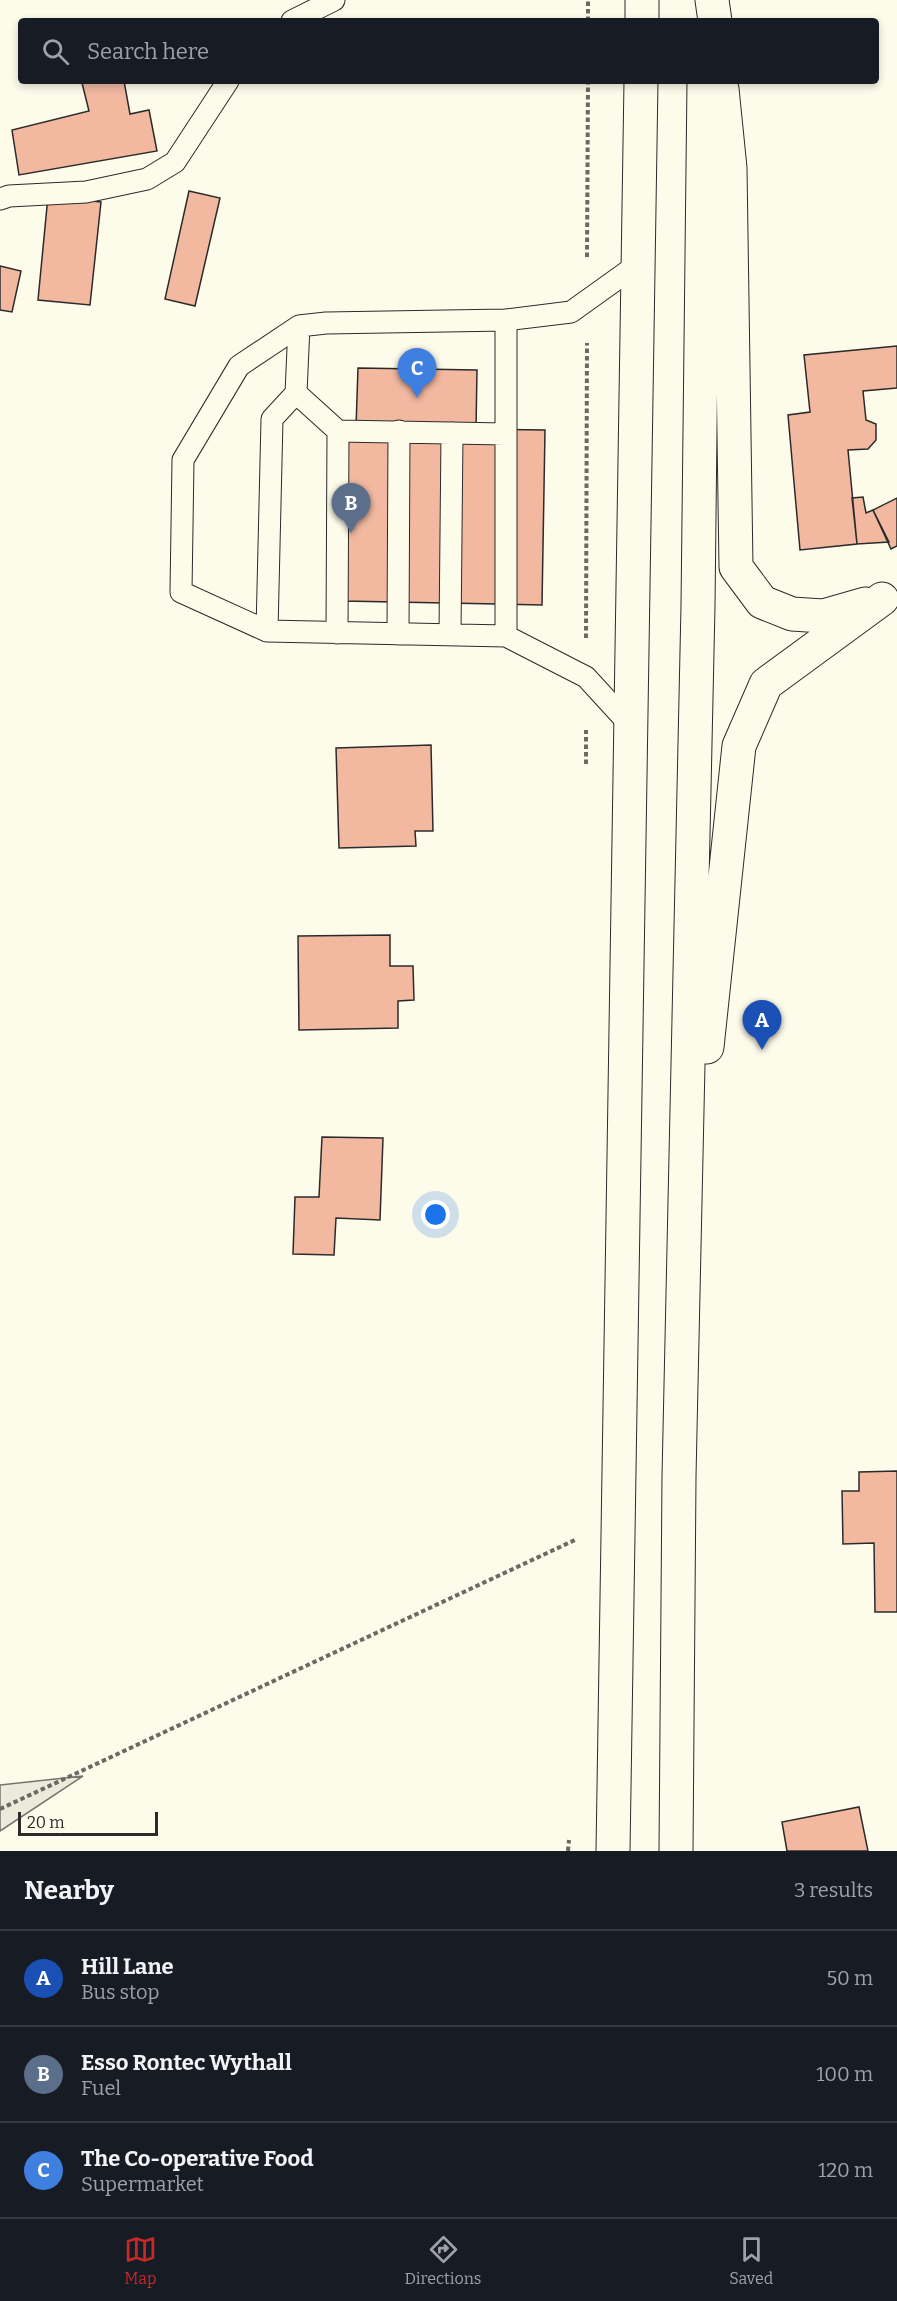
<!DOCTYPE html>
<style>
:root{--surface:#171b24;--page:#20242c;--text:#f1f3f6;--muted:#9ea1a6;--line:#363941;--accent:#c62828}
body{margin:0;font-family:Bitter,serif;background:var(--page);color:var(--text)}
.scale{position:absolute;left:18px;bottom:15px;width:140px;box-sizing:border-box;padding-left:6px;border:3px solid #2b2b2b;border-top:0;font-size:16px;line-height:21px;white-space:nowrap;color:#2b2b2b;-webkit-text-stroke:4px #fdfbea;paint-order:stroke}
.you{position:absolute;left:436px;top:1215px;width:21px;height:21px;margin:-15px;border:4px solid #fff;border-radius:50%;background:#1a73e8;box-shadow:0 0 0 9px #1a73e833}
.badge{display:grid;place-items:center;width:39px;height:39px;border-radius:50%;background:var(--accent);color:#fff;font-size:20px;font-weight:700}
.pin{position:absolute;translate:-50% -50px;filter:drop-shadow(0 2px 3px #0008)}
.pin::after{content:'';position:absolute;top:32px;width:21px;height:18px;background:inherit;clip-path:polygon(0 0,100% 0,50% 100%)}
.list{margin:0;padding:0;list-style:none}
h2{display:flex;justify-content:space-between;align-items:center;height:78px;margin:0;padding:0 24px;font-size:26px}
h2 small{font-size:20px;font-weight:400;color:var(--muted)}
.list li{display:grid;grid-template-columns:39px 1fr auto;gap:18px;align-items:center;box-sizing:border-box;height:96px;padding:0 24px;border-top:2px solid var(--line)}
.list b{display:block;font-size:22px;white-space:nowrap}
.list p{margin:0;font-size:20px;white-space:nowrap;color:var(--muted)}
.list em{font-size:20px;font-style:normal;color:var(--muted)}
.icon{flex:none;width:33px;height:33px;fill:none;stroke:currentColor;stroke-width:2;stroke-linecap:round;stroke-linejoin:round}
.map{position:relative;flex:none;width:897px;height:1851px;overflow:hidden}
.search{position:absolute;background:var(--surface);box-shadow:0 3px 9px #0003;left:18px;right:18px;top:18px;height:66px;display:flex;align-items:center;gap:15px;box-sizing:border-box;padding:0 21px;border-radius:6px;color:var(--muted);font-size:22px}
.sheet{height:366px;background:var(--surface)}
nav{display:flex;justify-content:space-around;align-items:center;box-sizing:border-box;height:84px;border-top:2px solid var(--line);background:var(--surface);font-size:16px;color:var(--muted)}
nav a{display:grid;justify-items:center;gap:3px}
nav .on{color:var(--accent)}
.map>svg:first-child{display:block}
.green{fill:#ecebdb;stroke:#74746e;stroke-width:1.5}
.building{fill:#f2b8a0;stroke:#2b2b2b;stroke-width:1.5}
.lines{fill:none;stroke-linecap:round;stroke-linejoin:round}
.service-casing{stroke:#2b2b2b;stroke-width:23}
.trunk-casing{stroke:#2b2b2b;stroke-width:35}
.path{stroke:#6a6964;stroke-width:4;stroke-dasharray:4.5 3;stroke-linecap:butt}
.service{stroke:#fdfbea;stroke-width:21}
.trunk{stroke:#fdfbea;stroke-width:33}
</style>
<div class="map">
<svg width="897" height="1851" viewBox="0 0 897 1851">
<rect width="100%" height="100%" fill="#fdfbea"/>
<path class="green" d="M83,1776L0,1831V1785Z"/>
<path class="building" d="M89,81H124L130,114L149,110L157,151L19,175L12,130L89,111L82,83Z
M189,191L220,198L195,306L165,299Z
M48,196L101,202L90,305L38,300Z
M0,266L21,271L12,312L0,310Z
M897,346V388L863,391L866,420L876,424V440L868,449L848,450L857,544L800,550L788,415L810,412L804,355Z
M358,368L477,370L476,428L356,427Z
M346,427L545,430L542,605L343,601Z
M863,497L866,513L873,510L889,542L857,544L852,498Z
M897,498V546L891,549L873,510Z
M431,745L433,831H415L416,846L339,848L336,748Z
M390,935V966H413L414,1000L398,1001V1028L299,1030L298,936Z
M322,1137L383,1138L380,1220L336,1218L334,1255L293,1254L295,1197H319Z
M897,1471V1612H875L874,1543L843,1544L842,1491H859V1472Z
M859,1807L868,1851H787L782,1822Z"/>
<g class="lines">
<defs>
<path id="service" d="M292,21L334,0
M0,199L9,196L86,192L147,179L175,162L228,81
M296,393L338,431L337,633
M338,431L506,434
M267,631L181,592L183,460L239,366L299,326
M398,634L399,431
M450,635L452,433
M506,636L267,631L272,419L296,393L299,326L326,323L506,320
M630,725L586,677L506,636V320L571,312L638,264"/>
<path id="trunk" d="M712,0L715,21
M642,21V0
M722,89L730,168L736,567L762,602L792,614L823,616L865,604
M707,1047L739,746L766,684L882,599
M613,1851L641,81
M676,1851L679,1477L698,606L704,81"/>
</defs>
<use href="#service" class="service-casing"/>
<use href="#trunk" class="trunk-casing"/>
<path class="path" d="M588,21V0
M587,257L588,81
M586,638L587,343
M586,764V730
M0,1809L577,1539
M568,1851L569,1840"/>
<use href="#service" class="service"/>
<use href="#trunk" class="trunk"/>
</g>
</svg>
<div class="scale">20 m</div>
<div class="you"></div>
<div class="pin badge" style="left:762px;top:1050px;background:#1a4fb4">A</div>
<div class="pin badge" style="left:351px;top:533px;background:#5c6f8a">B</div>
<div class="pin badge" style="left:417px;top:398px;background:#3f7fe0">C</div>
<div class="search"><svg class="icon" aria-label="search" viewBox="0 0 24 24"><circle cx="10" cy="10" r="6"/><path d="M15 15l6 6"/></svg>Search here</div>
</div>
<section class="sheet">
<h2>Nearby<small>3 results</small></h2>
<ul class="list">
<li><span class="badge" style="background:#1a4fb4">A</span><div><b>Hill Lane</b><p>Bus stop</p></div><em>50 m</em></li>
<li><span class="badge" style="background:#5c6f8a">B</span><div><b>Esso Rontec Wythall</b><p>Fuel</p></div><em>100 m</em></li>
<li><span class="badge" style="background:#3f7fe0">C</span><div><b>The Co-operative Food</b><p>Supermarket</p></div><em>120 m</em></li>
</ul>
</section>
<nav>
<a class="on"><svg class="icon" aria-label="map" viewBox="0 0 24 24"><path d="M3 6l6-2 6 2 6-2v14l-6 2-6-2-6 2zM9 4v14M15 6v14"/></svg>Map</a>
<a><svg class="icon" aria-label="directions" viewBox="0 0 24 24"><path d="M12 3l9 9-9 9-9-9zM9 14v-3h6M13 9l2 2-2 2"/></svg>Directions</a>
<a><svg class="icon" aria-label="saved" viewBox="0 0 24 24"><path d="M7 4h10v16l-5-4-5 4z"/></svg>Saved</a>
</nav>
